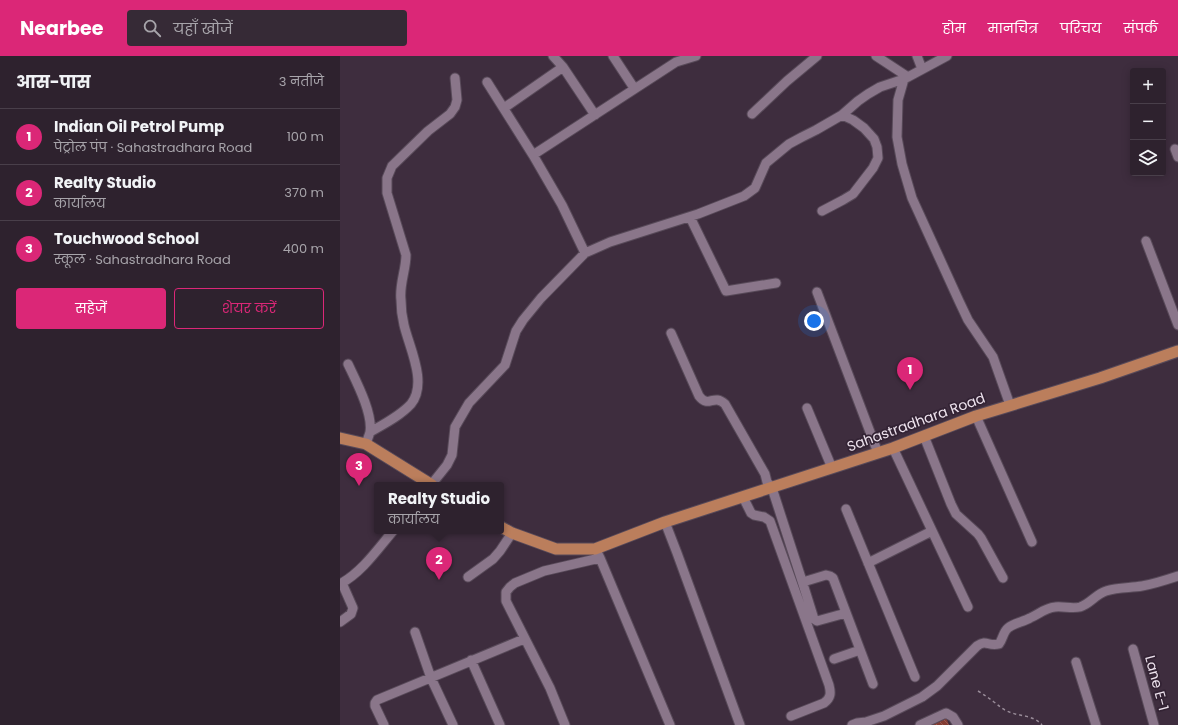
<!DOCTYPE html>
<html lang="hi">
<meta charset="utf-8">
<style>
:root{--surface:#2e222e;--page:#362a36;--text:#f1f3f6;--muted:#a7a4aa;--line:#493f4a;--accent:#db2777}
body{margin:0;font-family:Poppins,"Noto Sans Devanagari",sans-serif;background:var(--page);color:var(--text)}
.controls{position:absolute;right:12px;top:12px;display:grid;overflow:hidden;border-radius:4px;box-shadow:0 2px 10px #0003}
.controls button{width:36px;height:36px;display:grid;place-items:center;padding:0;border:0;border-bottom:1px solid var(--line);background:var(--surface);color:var(--text);font:20px sans-serif}
.you{position:absolute;left:474px;top:265px;width:14px;height:14px;margin:-10px;border:3px solid #fff;border-radius:50%;background:#1a73e8;box-shadow:0 0 0 6px #1a73e833}
.badge{display:grid;place-items:center;width:26px;height:26px;border-radius:50%;background:var(--accent);color:#fff;font-size:13px;font-weight:700}
.pin{position:absolute;translate:-50% -33px;filter:drop-shadow(0 1px 2px #0008)}
.pin::after{content:'';position:absolute;top:21px;width:14px;height:12px;background:inherit;clip-path:polygon(0 0,100% 0,50% 100%)}
.popup{position:absolute;left:34px;top:426px;width:130px;height:52px;box-sizing:border-box;display:grid;place-content:center;border-radius:4px;background:var(--surface);filter:drop-shadow(0 1px 3px #0005);font-size:13px;white-space:nowrap;color:var(--muted)}
.popup b{font-size:15px;color:var(--text)}
.popup::after{content:'';position:absolute;left:50%;top:100%;margin-left:-8px;border:8px solid transparent;border-top-color:var(--surface)}
.list{margin:0;padding:0;list-style:none}
h2{display:flex;justify-content:space-between;align-items:center;height:52px;margin:0;padding:0 16px;font-size:17px}
h2 small{font-size:13px;font-weight:400;color:var(--muted)}
.list li{display:grid;grid-template-columns:26px 1fr auto;gap:12px;align-items:center;box-sizing:border-box;height:56px;padding:0 16px;border-top:1px solid var(--line)}
.list b{display:block;font-size:15px;white-space:nowrap}
.list p{margin:0;font-size:13px;white-space:nowrap;color:var(--muted)}
.list em{font-size:13px;font-style:normal;color:var(--muted)}
.actions{display:flex;gap:8px;padding:12px 16px}
.actions a{flex:1;padding:9px 0;border:1px solid var(--accent);border-radius:4px;text-align:center;font-size:14px;color:var(--accent)}
.actions .main{background:var(--accent);color:#fff}
.icon{flex:none;width:22px;height:22px;fill:none;stroke:currentColor;stroke-width:2;stroke-linecap:round;stroke-linejoin:round}
.map{position:relative;flex:none;width:838px;height:669px;overflow:hidden}
header{display:flex;align-items:center;gap:24px;box-sizing:border-box;height:56px;padding:0 20px;background:var(--accent);color:#fff}
header strong{font-size:19px}
nav{display:flex;gap:22px;margin-inline-start:auto;font-size:14px}
.search{width:280px;height:36px;background:var(--page);display:flex;align-items:center;gap:10px;box-sizing:border-box;padding:0 14px;border-radius:4px;color:var(--muted);font-size:15px}
main{display:flex}
aside{flex:1;background:var(--surface)}
.map>svg:first-child{display:block}
.building{fill:url(#building-back-hatch)}
.lines{fill:none;stroke-linecap:round;stroke-linejoin:round}
.minor-casing{stroke:#584a59;stroke-width:11}
.major-casing{stroke:#584a59;stroke-width:13}
.path{stroke:#998c99;stroke-width:1.5;stroke-dasharray:3 3;stroke-linecap:butt}
.minor{stroke:#8a768a;stroke-width:9}
.major{stroke:#bb7e5c;stroke-width:11}
.labels{text-anchor:middle;stroke-width:3.5;stroke-linejoin:round;paint-order:stroke}
.street-label{font-size:14px;fill:#ede2ed;stroke:#332334}
</style>
<header>
<strong>Nearbee</strong>
<div class="search"><svg class="icon" aria-label="search" viewBox="0 0 24 24"><circle cx="10" cy="10" r="6"/><path d="M15 15l6 6"/></svg>यहाँ खोजें</div>
<nav><a>होम</a><a>मानचित्र</a><a>परिचय</a><a>संपर्क</a></nav>
</header>
<main>
<aside>
<h2>आस-पास<small>3 नतीजे</small></h2>
<ul class="list">
<li><span class="badge">1</span><div><b>Indian Oil Petrol Pump</b><p>पेट्रोल पंप · Sahastradhara Road</p></div><em>100 m</em></li>
<li><span class="badge">2</span><div><b>Realty Studio</b><p>कार्यालय</p></div><em>370 m</em></li>
<li><span class="badge">3</span><div><b>Touchwood School</b><p>स्कूल · Sahastradhara Road</p></div><em>400 m</em></li>
</ul>
<div class="actions"><a class="main">सहेजें</a><a>शेयर करें</a></div>
</aside>
<div class="map">
<svg width="838" height="669" viewBox="0 0 838 669">
<defs>
<pattern id="building-back-hatch" width="6" height="6" patternUnits="userSpaceOnUse"><rect width="6" height="6" fill="#833c32"/><path d="M-1 5l2 2M0 0l6 6M5-1l2 2" fill="none" stroke="#955850"/></pattern>
</defs>
<rect width="100%" height="100%" fill="#3e2d3e"/>
<path class="building" d="M606,661L609,669H588Z"/>
<g class="lines">
<defs>
<path id="minor" d="M213,0L223,11L255,59
M273,0L294,32
M536,0L568,21L564,23L558,44L557,81L562,108L572,142L619,245L628,264L653,301L670,349
M577,0L582,13
M568,21L607,0
M147,26L193,99
M164,52L223,11
M412,58L447,25L477,0
M835,93L838,101
M482,155L503,144L513,138L533,112L538,102L537,91L534,83L524,72L513,64L502,59
M350,161L386,235L436,227
M806,185L838,269
M245,197L222,149L193,99L336,6L356,0
M477,236L538,397
M331,277L359,340C369,353 373,337 385,348L425,418L427,426L432,432L463,528L474,563L477,565L506,557
M8,308C16,325 33,357 30,376C29,380 27,384 26,388
M467,352L492,412
M636,360L692,486
M30,376C44,368 60,360 71,348C88,327 69,291 64,269C62,261 61,252 61,244C59,229 66,214 66,199L47,137V122L52,110L88,75L110,58L115,51L117,44L115,22
M584,380L611,448L616,458L638,478L641,482L663,522
M553,392L628,551
M91,429L107,409L112,399L115,371L129,347L165,309L176,275L183,264L201,242L245,197L270,186L358,158L404,140L415,132L426,107L449,88L462,81L476,74L502,59L518,45L528,38L540,31L564,23
M403,441L411,457L414,459L424,461L430,465L489,629C491,637 491,642 484,647L451,660
M506,453L575,621
M325,466L337,497L400,669
M258,498L260,502L330,669
M528,507L592,475
M128,521L153,503L160,495L172,477
M463,526L486,519L490,520L493,522L533,628
M0,528C22,516 37,494 53,475
M0,566L11,558L13,552L2,527
M75,576L91,622L113,669
M793,593L814,669
M494,603L520,594
M131,604L160,669
M736,606L756,669
M44,669L35,650V647L37,644L184,583
M225,669L210,632L166,545V536L170,531L175,527L204,515L260,502
M512,669L517,667L526,666L544,660L582,641L597,630L637,590C647,583 648,591 659,588C663,583 663,576 668,572C674,567 683,566 690,562C699,558 705,552 715,551C723,550 732,553 740,551C750,548 756,538 766,535C778,531 790,532 802,530C814,528 826,524 838,520
M580,669L606,657L613,661L618,669"/>
<path id="major" d="M0,382L26,388L92,429
M161,471L172,477L216,493H255L325,466L553,392L636,360L760,322L838,295"/>
</defs>
<use href="#minor" class="minor-casing"/>
<use href="#major" class="major-casing"/>
<path class="path" d="M638,635C644,639 649,642 654,646C658,649 661,652 665,654C677,661 693,658 702,669"/>
<use href="#minor" class="minor"/>
<use href="#major" class="major"/>
</g>
<g class="labels">
<g class="street-label">
<text transform="translate(576 366) rotate(-20)" y="5">Sahastradhara Road</text>
<text transform="translate(817 627) rotate(75)" y="5">Lane E-1</text>
</g>
</g>
</svg>
<div class="controls">
<button>+</button>
<button>−</button>
<button><svg class="icon" aria-label="layers" viewBox="0 0 24 24"><path d="M12 4l9 5-9 5-9-5zM3 14l9 5 9-5"/></svg></button>
</div>
<div class="you"></div>
<div class="pin badge" style="left:570px;top:334px">1</div>
<div class="pin badge" style="left:99px;top:524px">2</div>
<div class="popup"><b>Realty Studio</b>कार्यालय</div>
<div class="pin badge" style="left:19px;top:430px">3</div>
</div>
</main>
